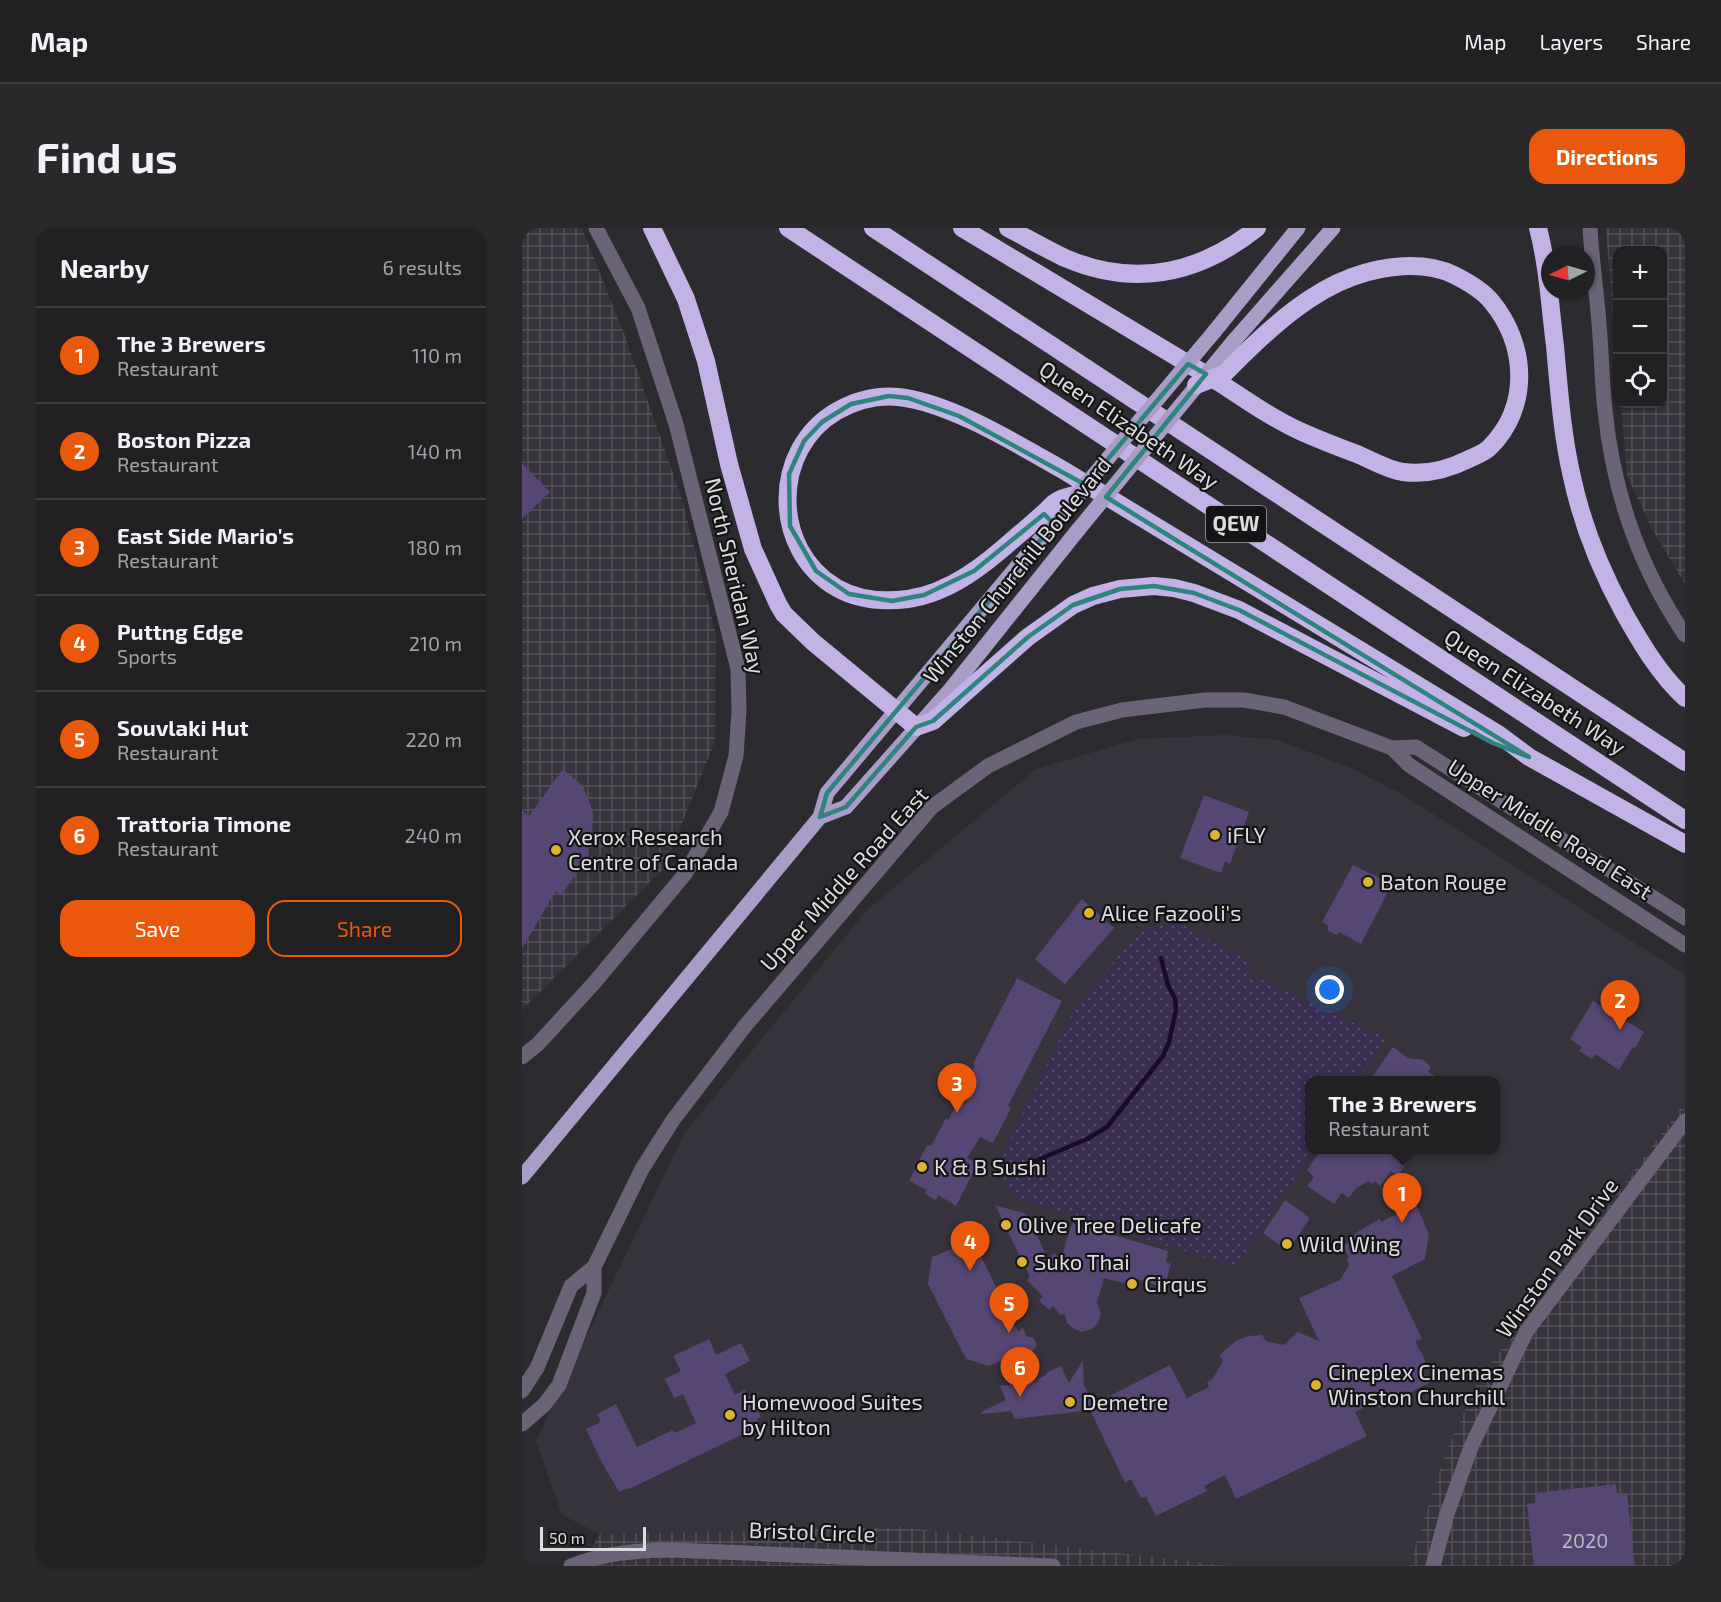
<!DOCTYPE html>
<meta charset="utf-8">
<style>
:root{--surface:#212023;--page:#29282b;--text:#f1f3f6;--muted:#a2a3a6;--line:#3e3e41;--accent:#ea580c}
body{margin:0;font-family:"Exo 2",sans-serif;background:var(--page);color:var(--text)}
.controls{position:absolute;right:18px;top:18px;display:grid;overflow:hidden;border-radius:12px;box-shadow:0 2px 4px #0004}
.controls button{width:54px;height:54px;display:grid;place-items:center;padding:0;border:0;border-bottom:2px solid var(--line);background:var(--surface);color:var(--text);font:30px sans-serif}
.compass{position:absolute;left:1019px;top:18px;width:54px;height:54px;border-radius:50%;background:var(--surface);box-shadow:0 2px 4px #0004;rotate:265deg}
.scale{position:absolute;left:18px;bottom:15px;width:106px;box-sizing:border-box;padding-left:6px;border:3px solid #dddddf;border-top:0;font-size:16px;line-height:21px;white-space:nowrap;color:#dddddf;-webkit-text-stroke:4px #141416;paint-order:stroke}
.you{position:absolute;left:808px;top:762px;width:21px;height:21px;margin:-15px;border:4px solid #fff;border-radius:50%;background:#1a73e8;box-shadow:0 0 0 9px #1a73e833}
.badge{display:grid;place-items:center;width:39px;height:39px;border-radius:50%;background:var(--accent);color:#fff;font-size:20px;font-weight:700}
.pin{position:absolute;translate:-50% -50px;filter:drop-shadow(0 2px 3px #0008)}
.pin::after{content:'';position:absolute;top:32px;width:21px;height:18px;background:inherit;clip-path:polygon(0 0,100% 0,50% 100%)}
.popup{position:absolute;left:783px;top:848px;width:195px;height:78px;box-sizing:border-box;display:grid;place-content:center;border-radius:12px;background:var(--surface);filter:drop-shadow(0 2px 4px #0005);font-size:20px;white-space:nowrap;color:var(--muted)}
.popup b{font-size:22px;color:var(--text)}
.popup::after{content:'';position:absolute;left:50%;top:100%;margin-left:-12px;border:12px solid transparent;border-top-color:var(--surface)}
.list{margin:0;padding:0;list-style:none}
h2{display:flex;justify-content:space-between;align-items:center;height:78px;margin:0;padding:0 24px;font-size:26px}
h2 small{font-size:20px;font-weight:400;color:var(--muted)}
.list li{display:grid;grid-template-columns:39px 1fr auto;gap:18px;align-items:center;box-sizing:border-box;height:96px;padding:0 24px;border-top:2px solid var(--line)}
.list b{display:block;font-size:22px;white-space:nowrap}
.list p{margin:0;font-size:20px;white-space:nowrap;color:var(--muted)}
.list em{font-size:20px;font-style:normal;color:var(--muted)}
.actions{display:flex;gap:12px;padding:18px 24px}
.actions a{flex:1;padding:14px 0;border:2px solid var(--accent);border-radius:18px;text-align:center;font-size:21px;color:var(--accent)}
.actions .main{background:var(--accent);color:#fff}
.icon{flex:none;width:33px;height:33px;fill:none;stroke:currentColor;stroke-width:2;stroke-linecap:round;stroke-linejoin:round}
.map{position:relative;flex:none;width:1163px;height:1338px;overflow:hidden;border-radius:18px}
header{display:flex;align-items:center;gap:36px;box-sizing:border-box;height:84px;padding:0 30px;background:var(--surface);border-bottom:2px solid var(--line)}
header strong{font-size:28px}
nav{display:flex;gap:33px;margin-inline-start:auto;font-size:21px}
.intro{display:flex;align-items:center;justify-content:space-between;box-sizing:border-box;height:144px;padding:0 36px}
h1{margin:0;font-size:42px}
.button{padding:15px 27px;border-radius:18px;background:var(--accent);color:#fff;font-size:21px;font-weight:700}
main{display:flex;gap:36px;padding:0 36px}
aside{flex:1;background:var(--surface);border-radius:18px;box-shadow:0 2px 4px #0004}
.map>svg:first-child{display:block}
.built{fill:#37343d;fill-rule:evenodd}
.industrial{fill:url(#industrial-grid)}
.park{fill:url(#park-dots)}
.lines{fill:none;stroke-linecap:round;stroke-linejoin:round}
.stream{stroke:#1a082f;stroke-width:4.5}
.building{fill:#564673}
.minor{stroke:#6b6479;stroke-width:15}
.major{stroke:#a99cc6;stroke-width:15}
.highway{stroke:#c2b2e5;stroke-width:18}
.major-bridge{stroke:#a99cc6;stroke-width:15}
.highway-bridge{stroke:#c2b2e5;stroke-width:18}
.marked{fill:none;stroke:#2e857f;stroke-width:4.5;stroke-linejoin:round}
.poi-dot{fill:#dcb233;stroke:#141416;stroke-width:2}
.labels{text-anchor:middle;stroke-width:4.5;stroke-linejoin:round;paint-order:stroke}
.number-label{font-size:20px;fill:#bbb7c4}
.shield{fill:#141416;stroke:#a1a1a3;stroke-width:1.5}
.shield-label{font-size:21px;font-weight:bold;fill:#dddddf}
.street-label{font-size:22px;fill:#dddddf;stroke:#141416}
.poi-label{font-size:22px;fill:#dddddf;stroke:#141416;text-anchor:start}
</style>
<header>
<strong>Map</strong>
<nav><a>Map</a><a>Layers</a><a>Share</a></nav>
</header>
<div class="intro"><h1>Find us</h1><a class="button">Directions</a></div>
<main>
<aside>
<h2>Nearby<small>6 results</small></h2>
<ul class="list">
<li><span class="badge">1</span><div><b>The 3 Brewers</b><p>Restaurant</p></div><em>110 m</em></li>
<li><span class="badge">2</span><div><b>Boston Pizza</b><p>Restaurant</p></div><em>140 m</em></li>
<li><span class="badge">3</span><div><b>East Side Mario's</b><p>Restaurant</p></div><em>180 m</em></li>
<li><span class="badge">4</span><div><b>Puttng Edge</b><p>Sports</p></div><em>210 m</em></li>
<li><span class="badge">5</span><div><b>Souvlaki Hut</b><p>Restaurant</p></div><em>220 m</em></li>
<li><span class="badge">6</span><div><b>Trattoria Timone</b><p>Restaurant</p></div><em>240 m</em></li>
</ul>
<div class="actions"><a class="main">Save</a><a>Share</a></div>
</aside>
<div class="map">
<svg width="1163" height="1338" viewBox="0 0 1163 1338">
<defs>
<pattern id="industrial-grid" width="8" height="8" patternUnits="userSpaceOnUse" patternTransform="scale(1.5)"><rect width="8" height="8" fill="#37343d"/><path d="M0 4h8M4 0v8" fill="none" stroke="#545159"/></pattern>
<pattern id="park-dots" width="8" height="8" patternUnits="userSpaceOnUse" patternTransform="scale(1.5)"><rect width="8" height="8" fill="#3b2f51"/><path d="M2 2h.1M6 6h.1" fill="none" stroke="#574d6a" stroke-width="1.8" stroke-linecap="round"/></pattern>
</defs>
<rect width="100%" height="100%" fill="#2c2b2f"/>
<path class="built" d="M704,507L755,512L827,539L878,565L1163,747V874L957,1152L923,1226L887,1338H708L379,1299L78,1306L40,1287L14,1213L162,906L345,682L514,541L616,511ZM787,852H973V922H787Z"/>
<path class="industrial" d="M0,0H60L103,108L160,271L194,407L193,513L142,640L0,782Z
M1084,0H1163V356L1131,303L1105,248L1099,176H1140V22H1096L1095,141Z
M1163,874V1338H887L923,1226L957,1152Z
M379,1299L708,1338H49L61,1333L78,1306Z"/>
<path class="park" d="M656,695L730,734L725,745L864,810L836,852H787V922H791L714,1039L490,969L476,936L552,782L619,701Z"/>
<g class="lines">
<path class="stream" d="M504,937L565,911L585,899L641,828L647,814L654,782L653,771L646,757L639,730"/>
</g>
<path class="building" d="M0,235L28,264L0,291Z
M41,541L61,558L71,584L70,614L61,637L39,667L34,663L0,720V582L7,588Z
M682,567L727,584L708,636L703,633L699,645L658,630Z
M831,637L870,656L839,716L817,704L815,707L805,702L807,698L800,694Z
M560,671L592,700L543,756L513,731Z
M495,750L540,773L486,878L489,880L471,915L458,909L445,930L456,935L434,978L416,967L414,972L403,966L405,962L387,953L405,917L409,918L424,890L426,892L439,869L437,868L453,837L451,836Z
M1071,773L1122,804L1113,820L1111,819L1097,842L1073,826L1070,831L1057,823L1060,819L1048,811Z
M871,819L886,830L902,832L909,839L906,844L920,852H848Z
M799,921H894L876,948L869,943L858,958L853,953L850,956L847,953L834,960L827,970L820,965L812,976L785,958L792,949L785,942Z
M763,972L788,990L768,1020H762L741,1005Z
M894,976L907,1006L903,1031L870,1048L900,1111L893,1113L904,1134L898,1137L907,1155L857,1180L853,1174L833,1184L845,1208L714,1271L703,1247L682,1258L685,1263L634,1288L624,1269L619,1270L609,1251L603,1255L568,1182L493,1191L489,1183L460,1186L459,1184L484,1172L478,1158L518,1153L514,1152L525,1146L524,1145L539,1138L547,1155L561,1132L562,1157L572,1176L648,1137L665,1170L687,1159L685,1154L690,1152L701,1133L697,1127L715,1112L727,1108L740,1107L744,1113L762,1117L776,1104L797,1113L777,1070L818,1052L827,1037L825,1031L827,1030L822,1021L823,1017L838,1002L858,991L859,994Z
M473,977L504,986L526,1030L532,1025L539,1031L550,995L646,1023L644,1034L649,1036L642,1060L615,1051L613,1058L582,1050L575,1074L579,1086L576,1095L570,1101L560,1104L552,1101L545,1095L543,1086L538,1087L531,1078L527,1082L517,1073L521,1069L505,1052L508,1049Z
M451,1012L496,1104L501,1100L505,1109H510L514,1114V1119L510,1123L505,1125L499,1124L467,1138L444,1131L406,1056L410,1029Z
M187,1111L194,1127L219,1115L228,1133L203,1146L213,1167L223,1162L226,1170L229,1168L239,1189L235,1191L238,1198L107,1261L106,1260L97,1264L78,1231L64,1201L79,1194L75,1186L94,1176L115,1219L151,1202L153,1205L174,1195L161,1166L152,1170L143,1151L159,1143L151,1128Z
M1094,1256L1095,1267L1105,1266L1113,1338H1012L1005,1276L1014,1275L1013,1265Z"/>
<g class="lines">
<path class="minor" d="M1068,0C1070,36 1076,73 1078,109C1080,133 1080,158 1083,182C1091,263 1117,339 1163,407
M870,520L887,537L1163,717
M0,829L16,816L72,755L163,646L199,584L214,528L217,483L216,441L154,196L116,80L74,0
M0,1163L15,1140L49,1058L72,1039L120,941L151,892L223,798L410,579L466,538L554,494L600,482L683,472H722L762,479L870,520L894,519L1163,690
M0,1196L22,1177L37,1157L72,1065V1039
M49,1338C81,1325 116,1322 150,1322L531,1338
M911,1338L925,1286L949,1219L1004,1104L1163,893"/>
<path class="major" d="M692,104L776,0
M710,115L811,0
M298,589L324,579L428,462L556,302
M0,949L298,589L305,565L556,266"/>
<path class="highway" d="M130,0L164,71L184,133L207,236L231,321L256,376L262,386L291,414L394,499L411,493L506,409L551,377L571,368L598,361L632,358L652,360L672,365L717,382L942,500
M266,0L1163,592
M351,0L1163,534
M440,0L698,155C724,172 751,191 780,204C798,212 816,219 835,226C849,232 866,242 881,244C903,247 927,241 947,231C953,228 962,225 967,220C1009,179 1005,116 969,73C960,62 944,53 932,47C901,32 860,38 830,49C789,64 753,96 723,125
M486,0C505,10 524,21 543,30C613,60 677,46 735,0
M1016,0C1026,38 1028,79 1033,118C1037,161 1040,206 1050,249C1060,296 1079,343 1102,385C1119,415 1137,446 1163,470
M556,266C550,268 541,269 535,273C531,275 528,279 525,282C515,291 505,300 494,309C464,336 428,365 386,371C362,374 336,372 315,360C249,322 249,221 315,183C333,173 355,167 376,169C427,174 495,216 541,242L976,506L1007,529L1163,616"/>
<path class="major-bridge" d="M556,266L692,104
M556,302L710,115"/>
<path class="highway-bridge" d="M674,157L702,146L723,125"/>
</g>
<path class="marked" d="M666,136L684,146L584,269L1007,529L971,515L717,382L672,365L632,358L598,361L551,377L506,409L411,493L394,499L324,579L298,589L305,565L532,296L522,286L452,343L402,367L370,373L327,366L294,343L268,298L267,246L282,213L300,194L329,176L367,168L386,170L437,188L564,257Z"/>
<g class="poi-dot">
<circle cx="693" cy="607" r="6"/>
<circle cx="34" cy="622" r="6"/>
<circle cx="846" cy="654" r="6"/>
<circle cx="567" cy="685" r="6"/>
<circle cx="400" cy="939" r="6"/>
<circle cx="484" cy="997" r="6"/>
<circle cx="765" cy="1016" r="6"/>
<circle cx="500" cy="1034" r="6"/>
<circle cx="610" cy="1056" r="6"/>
<circle cx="794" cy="1157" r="6"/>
<circle cx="548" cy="1174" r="6"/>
<circle cx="208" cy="1187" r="6"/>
</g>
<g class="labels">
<g class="number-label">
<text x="1063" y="1320">2020</text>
</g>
<rect class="shield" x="684" y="278" width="60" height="36" rx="4.5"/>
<g class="shield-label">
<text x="714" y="303">QEW</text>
</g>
<g class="street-label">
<text transform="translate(607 197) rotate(34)" y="8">Queen Elizabeth Way</text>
<text transform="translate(495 342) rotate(-51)" y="8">Winston Churchill Boulevard</text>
<text transform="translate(213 348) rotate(77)" y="8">North Sheridan Way</text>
<text transform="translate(1013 464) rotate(33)" y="8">Queen Elizabeth Way</text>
<text transform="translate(1028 601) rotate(33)" y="8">Upper Middle Road East</text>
<text transform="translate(322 651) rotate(-48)" y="8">Upper Middle Road East</text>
<text transform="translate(1035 1030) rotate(-54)" y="8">Winston Park Drive</text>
<text transform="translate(290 1304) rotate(2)" y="8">Bristol Circle</text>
</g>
<g class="poi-label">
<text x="705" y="615">iFLY</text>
<text x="46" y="617">Xerox Research<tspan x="46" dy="25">Centre of Canada</tspan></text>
<text x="858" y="662">Baton Rouge</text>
<text x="579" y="693">Alice Fazooli's</text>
<text x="412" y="947">K &amp; B Sushi</text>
<text x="496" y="1005">Olive Tree Delicafe</text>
<text x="777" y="1024">Wild Wing</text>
<text x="512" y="1042">Suko Thai</text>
<text x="622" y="1064">Cirqus</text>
<text x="806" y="1152">Cineplex Cinemas<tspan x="806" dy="25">Winston Churchill</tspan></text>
<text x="220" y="1182">Homewood Suites<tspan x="220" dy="25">by Hilton</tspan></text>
<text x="560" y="1182">Demetre</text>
</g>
</g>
</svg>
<div class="controls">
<button>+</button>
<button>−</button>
<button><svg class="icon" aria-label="locate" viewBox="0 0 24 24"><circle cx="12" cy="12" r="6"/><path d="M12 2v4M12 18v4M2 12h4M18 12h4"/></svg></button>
</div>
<svg class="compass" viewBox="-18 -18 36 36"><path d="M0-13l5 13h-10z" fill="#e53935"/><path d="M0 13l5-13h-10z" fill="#a2a3a6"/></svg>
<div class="scale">50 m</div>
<div class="you"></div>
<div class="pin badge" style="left:880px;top:995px">1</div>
<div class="popup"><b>The 3 Brewers</b>Restaurant</div>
<div class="pin badge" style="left:1098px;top:802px">2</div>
<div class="pin badge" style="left:435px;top:885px">3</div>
<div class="pin badge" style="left:448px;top:1043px">4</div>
<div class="pin badge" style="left:487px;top:1105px">5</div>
<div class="pin badge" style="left:498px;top:1169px">6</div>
</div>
</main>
